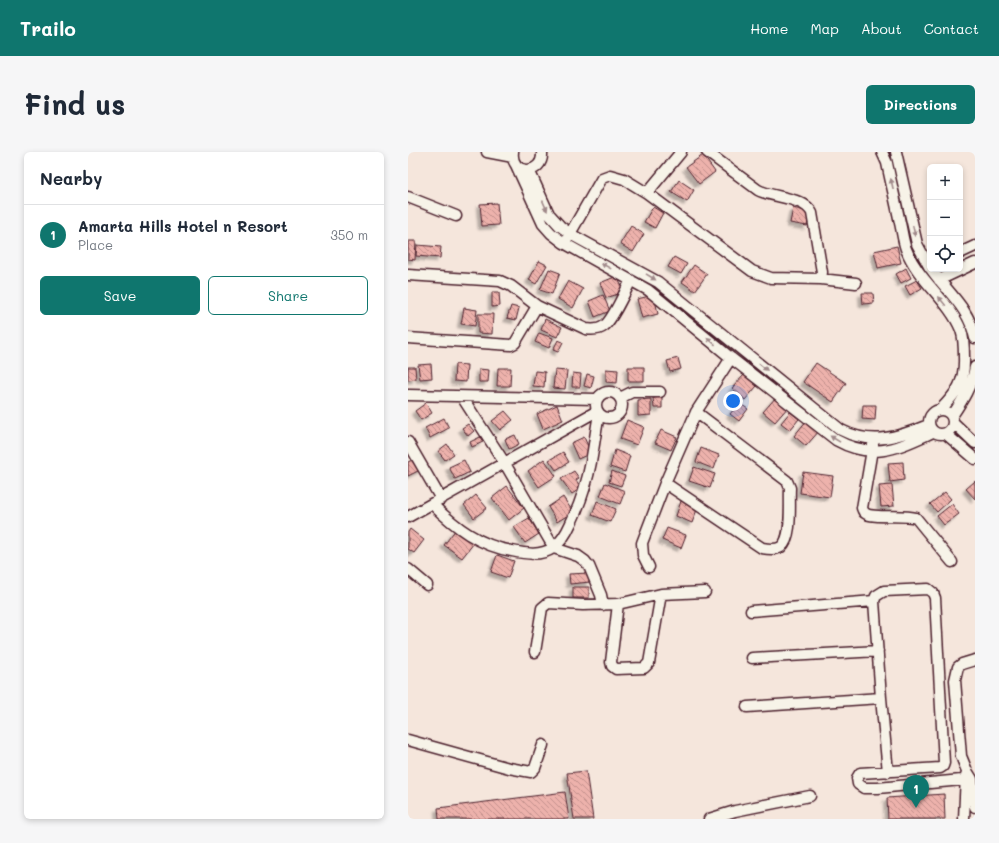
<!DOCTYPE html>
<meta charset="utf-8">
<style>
:root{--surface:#fff;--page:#f6f6f7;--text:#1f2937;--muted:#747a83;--line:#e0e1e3;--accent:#0f766e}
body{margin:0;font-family:Mali,sans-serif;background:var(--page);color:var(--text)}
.controls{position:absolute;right:12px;top:12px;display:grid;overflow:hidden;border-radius:6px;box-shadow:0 2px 6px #0003}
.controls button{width:36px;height:36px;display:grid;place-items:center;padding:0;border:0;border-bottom:1px solid var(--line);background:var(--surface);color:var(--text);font:20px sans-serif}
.you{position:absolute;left:325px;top:249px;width:14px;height:14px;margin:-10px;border:3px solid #fff;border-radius:50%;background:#1a73e8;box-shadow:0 0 0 6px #1a73e833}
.badge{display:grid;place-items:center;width:26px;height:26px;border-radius:50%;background:var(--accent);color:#fff;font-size:13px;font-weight:700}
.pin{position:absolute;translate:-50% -33px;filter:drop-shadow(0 1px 2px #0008)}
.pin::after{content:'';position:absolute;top:21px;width:14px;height:12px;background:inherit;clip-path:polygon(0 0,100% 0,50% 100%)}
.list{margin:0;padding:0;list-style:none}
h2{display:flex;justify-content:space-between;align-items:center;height:52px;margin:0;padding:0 16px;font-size:17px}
h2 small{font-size:13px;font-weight:400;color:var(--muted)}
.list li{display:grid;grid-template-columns:26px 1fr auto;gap:12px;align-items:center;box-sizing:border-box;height:60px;padding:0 16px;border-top:1px solid var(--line)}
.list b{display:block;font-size:15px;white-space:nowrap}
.list p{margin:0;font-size:13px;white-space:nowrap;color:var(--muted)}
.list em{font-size:13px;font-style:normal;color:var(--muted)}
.actions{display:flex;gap:8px;padding:12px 16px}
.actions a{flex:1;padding:9px 0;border:1px solid var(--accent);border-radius:6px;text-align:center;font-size:14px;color:var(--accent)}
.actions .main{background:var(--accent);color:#fff}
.icon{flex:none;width:22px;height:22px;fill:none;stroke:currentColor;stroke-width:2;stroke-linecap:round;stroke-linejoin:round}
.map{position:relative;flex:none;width:567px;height:667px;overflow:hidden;border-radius:6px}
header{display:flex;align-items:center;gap:24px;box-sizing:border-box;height:56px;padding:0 20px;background:var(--accent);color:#fff}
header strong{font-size:19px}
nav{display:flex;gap:22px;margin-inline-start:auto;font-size:14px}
.intro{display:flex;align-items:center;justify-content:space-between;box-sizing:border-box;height:96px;padding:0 24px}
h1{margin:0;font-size:28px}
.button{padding:10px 18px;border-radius:6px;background:var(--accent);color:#fff;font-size:14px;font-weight:700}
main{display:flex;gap:24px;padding:0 24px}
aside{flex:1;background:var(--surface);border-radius:6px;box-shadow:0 2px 6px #0003}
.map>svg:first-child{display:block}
.building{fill:url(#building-back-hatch);stroke:#4a1f2b;filter:url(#shadow)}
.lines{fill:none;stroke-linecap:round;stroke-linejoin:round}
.minor-casing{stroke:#4a1f2b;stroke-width:13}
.minor{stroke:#f7f3e8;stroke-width:10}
.oneway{fill:#a0898a}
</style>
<header>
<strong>Trailo</strong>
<nav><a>Home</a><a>Map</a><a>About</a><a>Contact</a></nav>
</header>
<div class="intro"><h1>Find us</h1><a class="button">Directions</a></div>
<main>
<aside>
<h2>Nearby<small></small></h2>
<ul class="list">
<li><span class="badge">1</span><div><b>Amarta Hills Hotel n Resort</b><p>Place</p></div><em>350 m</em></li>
</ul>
<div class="actions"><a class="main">Save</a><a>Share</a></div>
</aside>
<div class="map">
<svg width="567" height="667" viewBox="0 0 567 667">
<defs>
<pattern id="building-back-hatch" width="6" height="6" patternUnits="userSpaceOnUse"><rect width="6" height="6" fill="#edb2ac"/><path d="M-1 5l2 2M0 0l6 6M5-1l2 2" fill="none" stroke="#c2908c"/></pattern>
<filter id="shadow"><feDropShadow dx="-3.5" dy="3.5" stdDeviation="1" flood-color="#0004"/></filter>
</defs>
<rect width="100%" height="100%" fill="#f5e6dc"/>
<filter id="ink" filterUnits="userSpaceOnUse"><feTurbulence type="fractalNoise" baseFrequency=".025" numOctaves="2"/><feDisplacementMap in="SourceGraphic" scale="8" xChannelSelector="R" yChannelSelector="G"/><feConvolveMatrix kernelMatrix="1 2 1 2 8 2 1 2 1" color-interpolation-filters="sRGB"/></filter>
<g filter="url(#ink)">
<path class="building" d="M295,3L307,20L291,32L278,15Z
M271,28L286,38L279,50L263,40Z
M89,51L91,73L74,74L72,52Z
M245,55L255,61L247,76L236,70Z
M385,56L402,60L399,74L382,71Z
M223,74L236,82L225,100L212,92Z
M0,89H8L7,108L0,107Z
M9,93L33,95L32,106L8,104Z
M489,94L493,111L470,116L466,99Z
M266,105L279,112L273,122L260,115Z
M131,109L139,113L128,132L121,128Z
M286,113L299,122L287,139L274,130Z
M498,116L503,126L493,131L488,122Z
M141,117L152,121L144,142L132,138Z
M209,124L216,140L198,146L192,131Z
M509,128L514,136L502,143L497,134Z
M160,129L175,137L165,156L150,147Z
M84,140H91L92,154L84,155Z
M454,141H465L466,151L455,152Z
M195,143L202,159L187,165L181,149Z
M246,143L250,162L234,166L229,147Z
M103,154L111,156L108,168L99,166Z
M56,156L69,158L67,174L53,172Z
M70,162H85L84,182L70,181Z
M137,167L154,175L149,185L133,178Z
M131,181L145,186L141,196L127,190Z
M150,188L155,190L150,200L145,198Z
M270,206L273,217L262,220L259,209Z
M408,211L438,231L425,250L395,230Z
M23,212L24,226L12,227L10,213Z
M47,212L59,213L58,230L46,229Z
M0,215H7L8,227L0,228Z
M220,215H236V229H220Z
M90,216H103L102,234H89Z
M71,217L81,218L80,230H71Z
M198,217L210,218L209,231L198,230Z
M147,218L159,219L157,237L145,236Z
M127,219L137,220L136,235L125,234Z
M165,221L173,222L172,235H164Z
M179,222L186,224L183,236L176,234Z
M336,223L349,234L337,248L324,236Z
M369,244L381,254L367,270L355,260Z
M254,245V256H246L245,246Z
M243,247V263L230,264V248Z
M18,251L24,261L13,268L7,259Z
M331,251L340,257L331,269L322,262Z
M149,253L155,268L135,277L129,262Z
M455,253H468L467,268L454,267Z
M97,259L105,268L92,278L84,269Z
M382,260L391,267L382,278L373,271Z
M36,266L41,276L22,286L17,276Z
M219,268L236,275L229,293L212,287Z
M399,268L412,278L398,294L386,284Z
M60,272L66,279L60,284L54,276Z
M253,278L269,285L263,298L247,291Z
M107,283L111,292L101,297L97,287Z
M72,285L75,290L64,295L62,290Z
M176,285L183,301L170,307L163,291Z
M39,292L46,302L37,308L30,299Z
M293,296L311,303L306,317L288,310Z
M207,298L222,304L217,320L202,315Z
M155,300L161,310L148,318L141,308Z
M8,306L14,317L0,324V310Z
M136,307L148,324L131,335L120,319Z
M56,308L62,320L47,327L41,315Z
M495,310L496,328L482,330L480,311Z
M286,315L307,322L302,336L281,329Z
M166,319L171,326L168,328L172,334L170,338L164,342L153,327Z
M204,319L217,324L213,334L201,330Z
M395,320L425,324L422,345L392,341Z
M567,329V347L558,337Z
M197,331L217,339L212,352L192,344Z
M484,333L486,354L473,355L471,334Z
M99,334L116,356L101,368L84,346Z
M537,340L543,347L529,360L522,352Z
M68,343L79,356L66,366L56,353Z
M155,345L165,360L149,370L140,355Z
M189,349L208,357L202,370L184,363Z
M273,349L290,355L284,371L268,364Z
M544,352L551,362L536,373L529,364Z
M121,366L131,382L117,391L106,375Z
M259,376L278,383L273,396L254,388Z
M2,377L16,388L6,401L0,397V380Z
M48,377L66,391L54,406L36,393Z
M89,403L106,409L100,426L83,420Z
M181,421L182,430L162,432L161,422Z
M165,435H181V446H165Z
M178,619L185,667H166L159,621Z
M157,640L161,667H31L30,656Z
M536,642L537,667H480L479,646Z"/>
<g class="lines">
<defs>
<path id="minor" d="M79,0L105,5
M105,0C102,24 136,24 134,0
M299,0L350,38C365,46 397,45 404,61L414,120L413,127
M474,0L479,11C483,31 488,51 492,71C494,79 495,89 498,97C510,129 541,148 553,178C556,186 556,196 556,205C557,230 549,241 532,258
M488,0L509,92L522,116
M108,13L135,72L143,81L156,91L240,138L323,206L428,288C466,309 489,296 525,280
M121,18L141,62L152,74L164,83L250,130L433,278C464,294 491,285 520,273
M239,41L273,0
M0,45L48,64
M159,87L194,26L202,23L216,27L239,41L344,119L363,126L413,127L448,131
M552,101L567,94
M523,117C540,141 561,156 567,186
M0,123L92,129L103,134L129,154L178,177C185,178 191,178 196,174C204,169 218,138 223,128
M531,128L567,111
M0,186L103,193L107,191L129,154
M188 253a13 13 0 1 1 26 0a13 13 0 1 1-26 0Z
M0,243L188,247
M54,245L96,310L146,396L170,404L177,409L181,414L193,443L195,453
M212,246L224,240H252
M521 270a12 12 0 1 1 24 0a12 12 0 1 1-24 0Z
M544,264C554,249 564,234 567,215
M546,271L567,291
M538,282L567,307
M0,290L33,347
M465,292L454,356C455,358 455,360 457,361C464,367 496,362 508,366L544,410
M257,331L354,396C360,397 368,398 373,395C385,386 381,350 382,336L379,329L288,260
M24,352C47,375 72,394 104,399C118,402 133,404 145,396C154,390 159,380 163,371C172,352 179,331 183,310C186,294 188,278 191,262
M0,365L189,259
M241,415L235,403L234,391L257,331L288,260L323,206
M0,417L19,433
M466,449L468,444L476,439L520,437L525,441L527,446L536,611L535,614L532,616L452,621L449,626L450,632L456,636H470L564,627
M210,452L203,510L204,514L208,517L236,516L241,511L253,442
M343,459L466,449L473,546L480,620
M127,500L134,456L140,451L175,453L210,452L253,442L297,440
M344,506L470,499
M567,508L554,512L550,515L547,528L553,604L559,619L564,627L567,655
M339,555L473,546
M0,588L101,616L123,620L127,616L135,593
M301,667L327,659L402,644
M556,667L558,623"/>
</defs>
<use href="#minor" class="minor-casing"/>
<use href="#minor" class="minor"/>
</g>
<defs><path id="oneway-solid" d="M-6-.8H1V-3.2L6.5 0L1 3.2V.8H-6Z"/></defs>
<g class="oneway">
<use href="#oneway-solid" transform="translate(484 32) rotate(-103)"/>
<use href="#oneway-solid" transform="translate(137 54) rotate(66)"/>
<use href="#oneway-solid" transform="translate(506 79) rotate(77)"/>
<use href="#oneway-solid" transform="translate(198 114) rotate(-151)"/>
<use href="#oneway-solid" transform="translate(243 125) rotate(32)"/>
<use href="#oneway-solid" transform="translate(534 149) rotate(-129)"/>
<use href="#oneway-solid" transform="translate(303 189) rotate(-140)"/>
<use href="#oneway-solid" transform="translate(355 215) rotate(39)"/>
<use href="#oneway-solid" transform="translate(427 287) rotate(-148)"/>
</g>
</g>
</svg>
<div class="controls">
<button>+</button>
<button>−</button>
<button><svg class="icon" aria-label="locate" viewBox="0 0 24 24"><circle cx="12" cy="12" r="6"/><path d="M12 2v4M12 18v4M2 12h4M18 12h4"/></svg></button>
</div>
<div class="you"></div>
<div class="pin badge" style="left:508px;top:656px">1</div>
</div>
</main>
